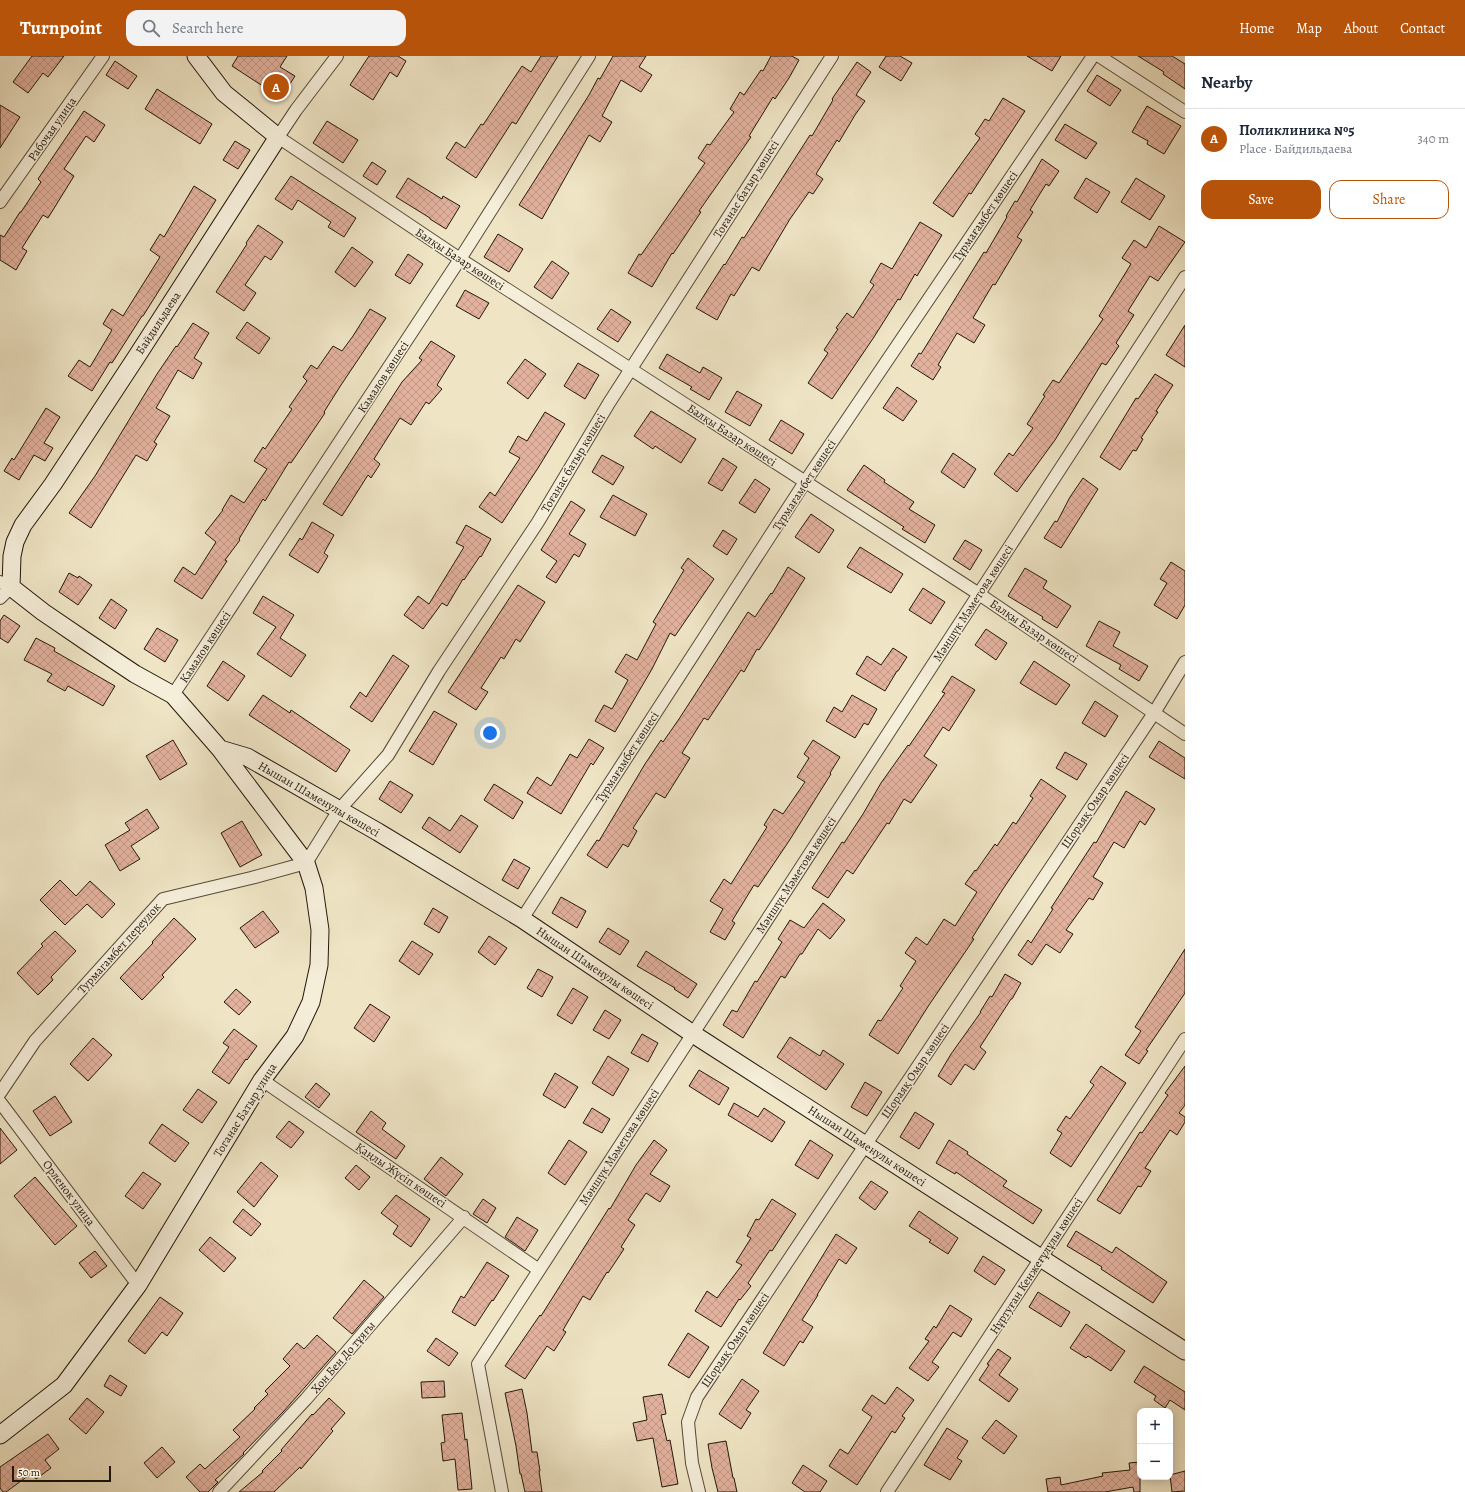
<!DOCTYPE html>
<meta charset="utf-8">
<style>
:root{--surface:#fff;--page:#f2f2f3;--text:#1f2937;--muted:#747a83;--line:#e0e1e3;--accent:#b45309}
body{margin:0;font-family:Alegreya,serif;background:var(--page);color:var(--text)}
.controls{position:absolute;right:12px;bottom:12px;display:grid;overflow:hidden;border-radius:8px;box-shadow:0 2px 10px #0003}
.controls button{width:36px;height:36px;display:grid;place-items:center;padding:0;border:0;border-bottom:1px solid var(--line);background:var(--surface);color:var(--text);font:20px sans-serif}
.scale{position:absolute;left:12px;bottom:10px;width:99px;box-sizing:border-box;padding-left:4px;border:2px solid #23170d;border-top:0;font-size:11px;line-height:14px;white-space:nowrap;color:#23170d;-webkit-text-stroke:3px #f5eed9;paint-order:stroke}
.you{position:absolute;left:490px;top:677px;width:14px;height:14px;margin:-10px;border:3px solid #fff;border-radius:50%;background:#1a73e8;box-shadow:0 0 0 6px #1a73e833}
.badge{display:grid;place-items:center;width:26px;height:26px;border-radius:50%;background:var(--accent);color:#fff;font-size:13px;font-weight:700}
.pin{position:absolute;translate:-50% -50%;border:2px solid #fff;box-shadow:0 1px 4px #0006}
.list{margin:0;padding:0;list-style:none}
h2{display:flex;justify-content:space-between;align-items:center;height:52px;margin:0;padding:0 16px;font-size:17px}
h2 small{font-size:13px;font-weight:400;color:var(--muted)}
.list li{display:grid;grid-template-columns:26px 1fr auto;gap:12px;align-items:center;box-sizing:border-box;height:60px;padding:0 16px;border-top:1px solid var(--line)}
.list b{display:block;font-size:15px;white-space:nowrap}
.list p{margin:0;font-size:13px;white-space:nowrap;color:var(--muted)}
.list em{font-size:13px;font-style:normal;color:var(--muted)}
.actions{display:flex;gap:8px;padding:12px 16px}
.actions a{flex:1;padding:9px 0;border:1px solid var(--accent);border-radius:12px;text-align:center;font-size:14px;color:var(--accent)}
.actions .main{background:var(--accent);color:#fff}
.icon{flex:none;width:22px;height:22px;fill:none;stroke:currentColor;stroke-width:2;stroke-linecap:round;stroke-linejoin:round}
.map{position:relative;flex:none;width:1185px;height:1436px;overflow:hidden}
header{display:flex;align-items:center;gap:24px;box-sizing:border-box;height:56px;padding:0 20px;background:var(--accent);color:#fff}
header strong{font-size:19px}
nav{display:flex;gap:22px;margin-inline-start:auto;font-size:14px}
.search{width:280px;height:36px;background:var(--page);display:flex;align-items:center;gap:10px;box-sizing:border-box;padding:0 14px;border-radius:12px;color:var(--muted);font-size:15px}
main{display:flex}
aside{flex:1;background:var(--surface)}
.map>svg:first-child{display:block}
.building{fill:url(#building-cross-hatch);stroke:#23170d}
.lines{fill:none;stroke-linecap:round;stroke-linejoin:round}
.street-casing{stroke:#564a3b;stroke-width:14}
.secondary-casing{stroke:#23170d;stroke-width:19}
.street{stroke:#f5eed9;stroke-width:12}
.secondary{stroke:#f5eed9;stroke-width:17}
.labels{text-anchor:middle;stroke-width:3;stroke-linejoin:round;paint-order:stroke}
.street-label{font-size:12px;fill:#23170d;stroke:#f5eed9}
</style>
<header>
<strong>Turnpoint</strong>
<div class="search"><svg class="icon" aria-label="search" viewBox="0 0 24 24"><circle cx="10" cy="10" r="6"/><path d="M15 15l6 6"/></svg>Search here</div>
<nav><a>Home</a><a>Map</a><a>About</a><a>Contact</a></nav>
</header>
<main>
<div class="map">
<svg width="1185" height="1436" viewBox="0 0 1185 1436">
<defs>
<pattern id="building-cross-hatch" width="8" height="8" patternUnits="userSpaceOnUse"><rect width="8" height="8" fill="#e3b29e"/><path d="M0 0l8 8M0 8l8-8" fill="none" stroke="#c29887"/></pattern>
</defs>
<rect width="100%" height="100%" fill="#efe5c5"/>
<filter id="stains"><feTurbulence type="fractalNoise" baseFrequency=".005" numOctaves="4"/><feColorMatrix values="0 0 0 0 .2 0 0 0 0 .09 0 0 0 0 .02 0 0 0 .5 -.17"/></filter>
<radialGradient id="worn" r=".72"><stop offset=".6" stop-color="#630" stop-opacity="0"/><stop offset="1" stop-color="#630" stop-opacity=".3"/></radialGradient>
<path class="building" d="M32,0H64L48,21L43,17L28,37L13,26Z
M238,0H287L280,11L295,20L281,42L232,10Z
M369,0H398L406,5L397,21L390,16L373,44L350,29Z
M541,0H558L516,68L512,66L476,122L446,102L456,86L465,92L481,68L483,69L522,10L531,16Z
M613,0H646L639,11L652,19L641,36L621,24L602,60L612,66L600,86L589,79L542,163L519,149L589,39L598,22L600,23Z
M771,0H792L799,4L789,22L775,43L773,41L749,80L751,81L699,155L701,156L673,198L672,197L652,231L628,217L639,198L641,199L705,107L698,102L707,88L710,89L734,56L730,53L740,36L744,39L761,14L763,15Z
M886,0H900L912,7L901,25L879,11Z
M1027,0H1061L1052,15Z
M1138,0H1172L1185,8V33L1163,18L1164,16Z
M115,5L137,20L128,33L106,19Z
M857,6L871,16L856,39L865,45L855,59L839,86L837,84L816,118L823,123L813,138L809,136L790,163L759,215L752,211L734,240L731,238L717,264L696,252L724,208L725,209L742,181L744,182L810,79L812,80L833,44L832,43Z
M1097,19L1121,34L1110,50L1087,35Z
M157,33L212,68L200,88L145,53Z
M1003,42L1025,55L971,138L969,137L953,161L933,147L980,82L975,78L985,63L989,65Z
M0,49L20,61L0,92Z
M1147,50L1181,70L1164,98L1147,88L1148,85L1132,76Z
M84,55L105,69L94,86L86,80L64,113L74,120L48,162L43,159L22,192L27,195L16,214L0,204V179L4,181L20,156H21L41,126L38,123Z
M327,65L358,84L343,107L313,87Z
M1065,68L1097,87L1086,103L1055,84Z
M235,85L250,94L238,113L223,104Z
M1042,103L1059,115L1049,130L1046,128L1030,154L1033,156L1017,181L1022,184L995,229L993,228L973,262L985,269L974,287L957,277L938,309L941,311L933,324L911,310L919,297L921,298L984,196L986,197L1007,161L1006,160L1015,145L1017,146Z
M372,106L386,115L377,129L363,120Z
M291,120L356,162L344,181L328,171L331,166L298,144L292,154L275,143Z
M408,122L442,143L443,140L460,150L446,173L430,163V162L396,141Z
M1086,122L1110,136L1097,157L1074,142Z
M1136,122L1165,140L1150,164L1121,146Z
M194,130L216,144L143,260H142L112,307L110,306L92,335L68,320L79,304L90,311L112,274L103,268L112,253L123,260L160,201L150,194L160,178L164,181Z
M920,166L942,179L917,220L915,218L900,244L898,243L874,281L832,343L808,327L828,297L824,294L838,273L836,272L847,257L853,262L874,229L870,226L881,207L892,213Z
M258,169L283,186L271,204L265,200L245,229L256,237L244,255L216,236L247,188L246,187Z
M1159,170L1185,186L1158,225L1150,220L1128,255L1134,259L1116,287L1119,290L1106,309L1102,307L1055,384L1017,436L994,418L1009,397L1013,400L1033,372L1027,368L1045,340L1043,339L1053,324L1059,327L1103,263L1099,260L1131,208L1122,202L1134,184L1146,192Z
M498,178L523,193L509,216L484,201Z
M352,191L373,206L355,231L335,216Z
M408,198L423,208L410,228L395,219Z
M552,205L569,217L552,243L534,231Z
M465,234L489,247L479,263L456,250Z
M370,253L386,262L341,329L324,356L325,357L306,385L291,407L289,406L265,445L263,443L239,483L240,484L225,504L227,505L202,543L174,525L183,511L195,519L216,486L205,477L223,454H222L231,439L244,447L267,413L254,405L263,391L265,393L292,353L289,351L307,325L303,321L311,309L317,313L333,290L342,295L353,280Z
M611,253L631,266L618,286L597,273Z
M247,266L270,282L259,298L236,282Z
M193,267L209,277L194,302L202,307L193,323L178,314L156,352L170,360L154,386L157,388L147,405L136,399L91,472L69,457L95,420L157,318L176,290L177,291Z
M1185,269V311L1166,299Z
M431,285L455,300L437,329L442,333L429,348L426,346L411,369L400,362L374,403L380,408L371,422L368,419L342,460L323,448L402,326L422,304L419,302Z
M667,298L700,317L703,311L722,322L709,344L690,333L692,331L659,312Z
M525,303L546,318L528,343L507,327Z
M578,307L599,319L585,343L564,330Z
M1155,318L1173,329L1156,355L1158,356L1141,382L1143,383L1136,395L1133,394L1120,414L1100,401L1136,342L1138,343Z
M897,331L917,345L903,365L883,352Z
M737,335L762,349L750,370L725,356Z
M46,352L60,361L44,387L53,392L45,405L34,399L19,424L4,415L12,402L14,404Z
M651,355L696,383L681,407L655,390L653,393L634,380Z
M545,356L565,368L538,412L502,467L479,451L490,436L495,440L520,402L509,396L518,380L527,385Z
M781,364L804,378L792,398L769,384Z
M953,397L976,413L964,432L941,416Z
M602,399L624,411L613,429L592,416Z
M723,402L737,411L722,435L708,427Z
M864,409L885,424L884,426L914,446L909,453L935,469L925,487L902,473L904,471L847,434Z
M1083,422L1098,433L1061,492L1044,482L1055,465L1057,466L1070,441Z
M755,423L770,433L755,457L739,447Z
M613,439L647,458L635,480L600,461Z
M571,445L585,454L569,478L586,488L579,501L574,498L556,527L546,521L557,505L541,494Z
M811,458L834,474L819,497L795,481Z
M312,466L334,479L324,497L328,500L318,517L289,499L300,482L302,484Z
M466,469L491,483L481,501L480,500L464,524L463,523L447,550L442,547L423,573L404,559L418,540L429,548L464,491L456,487Z
M723,474L737,483L727,499L713,490Z
M965,484L982,494L970,514L953,503Z
M860,491L903,518L891,537L847,511Z
M688,502L714,523L675,580L670,577L652,613L615,676L595,665L604,649L612,653L628,624L615,616L626,598L637,604L656,568L653,566L684,514L681,512Z
M1171,506L1185,515V549L1177,563L1154,549L1167,527L1160,523Z
M788,511L805,522L773,573L759,594L757,593L744,616L741,614L708,664L704,662L682,697L690,702L665,742L656,737L633,772L637,775L628,791L623,788L607,812L587,799L597,784L599,785L645,708L661,684L663,686L679,663L714,609L748,556L755,561L771,537L772,538Z
M1025,512L1047,525L1043,532L1071,550L1057,572L1042,563L1043,561L1008,540Z
M69,517L78,522L79,520L92,529L78,549L59,536Z
M518,529L545,546L520,586L516,583L504,603L501,601L481,632L488,636L476,654L448,636Z
M923,532L945,546L931,568L909,554Z
M263,540L294,559L280,582L306,599L291,621L257,598L276,571L253,557Z
M111,543L127,554L115,573L99,562Z
M4,559L20,570L8,587L0,582V565Z
M1099,565L1120,576L1113,590L1148,610L1139,625L1119,613L1121,609L1086,590Z
M157,572L178,584L165,606L144,593Z
M986,573L1007,587L996,604L975,589Z
M36,582L55,592L54,595L115,630L103,650L68,630L65,635L47,625L52,618L24,604Z
M893,592L907,601L898,615H897L885,635L856,618L867,600L881,609Z
M393,599L409,610L372,666L350,651L360,636L366,641Z
M223,605L245,620L228,645L207,630Z
M1034,605L1070,629L1056,649L1020,627Z
M952,620L975,634L949,675L943,671L924,700L937,709L911,747L904,743L889,768L887,767L853,818L847,814L828,842L812,832L842,786L844,787L863,758L881,727L908,689L909,690L918,677L945,637L942,636Z
M263,639L290,657L291,654L350,694L336,716L249,659Z
M852,639L877,653L868,669L864,667L855,682L826,665L834,651L842,656Z
M1095,645L1118,660L1105,681L1082,667Z
M434,655L457,668L433,709L409,695Z
M589,683L604,692L593,709L591,707L561,758L527,737L537,721L551,730L570,698L577,702Z
M173,684L187,708L160,724L146,700Z
M813,684L840,701L830,717L831,718L789,785L758,831L754,829L732,865L735,867L725,884L710,876L723,853L710,845L724,823L731,828L767,771L764,769L774,753L783,758L805,726L797,721L809,702L804,698Z
M1159,685L1185,702V723L1149,701Z
M1065,696L1087,708L1077,724L1056,712Z
M1041,723L1066,740L1003,833L972,882L974,883L929,949L898,998L869,979L878,964L881,965L903,932L900,930L916,905L905,897L916,881L927,889L944,863L955,870L977,836L965,828L975,814L976,815L995,788L997,790L1013,766L1016,768L1033,742L1030,740Z
M390,725L413,739L401,757L379,743Z
M494,728L523,746L513,763L484,744Z
M1126,735L1155,753L1145,769L1140,765L1124,792L1114,786L1093,821L1103,827L1093,844L1089,842L1066,874L1073,878L1060,897L1046,888L1032,909L1018,899L1028,884L1031,887L1053,853L1051,852L1094,786L1096,787Z
M147,753L159,772L131,790L140,803L120,815L105,789L130,774L125,767Z
M461,759L478,770L460,797L422,772L429,761L450,775Z
M242,765L262,799L240,811L221,777Z
M514,803L530,812L518,833L502,824Z
M60,824L76,840L90,825L115,848L102,862L87,848L65,869L40,844Z
M561,841L586,855L577,872L552,857Z
M823,847L845,864L830,883L818,873L802,898H800L785,922L781,920L743,982L723,969L732,954L737,956L755,925L757,926L782,886L778,883L790,864L804,872Z
M433,852L448,861L439,877L424,868Z
M263,855L279,876L255,892L240,872Z
M174,862L196,883L162,919L164,921L142,944L120,922L153,887L152,886Z
M608,872L629,885L620,899L599,886Z
M55,875L76,895L51,921L53,924L38,939L17,917L43,890L41,888Z
M489,880L507,892L495,909L478,896Z
M412,885L433,898L419,919L399,905Z
M1185,893V937L1146,994L1148,995L1139,1008L1125,999L1141,975L1135,971Z
M646,895L697,928L688,942L674,933L675,932L637,910Z
M538,913L553,921L542,941L527,932Z
M1005,918L1021,927L1012,943H1011L980,991L986,996L974,1014L965,1008L951,1029L938,1020L951,998L981,956H980L990,940L992,941Z
M573,932L588,941L572,968L557,959Z
M236,933L251,946L239,959L224,946Z
M370,948L390,961L374,986L354,972Z
M605,954L621,964L609,983L593,974Z
M234,973L257,990L247,1004L246,1003L229,1028L212,1016L229,991L223,987Z
M642,978L658,987L648,1006L631,997Z
M790,981L820,1000L823,994L844,1008L826,1034L777,1001Z
M93,982L112,999L88,1025L70,1008Z
M608,1000L629,1013L613,1040L592,1027Z
M1101,1010L1126,1027L1071,1111L1050,1097L1062,1077L1057,1074L1066,1060L1070,1063L1094,1029L1090,1026Z
M1185,1010V1049L1179,1057L1185,1061V1066L1177,1079L1170,1074L1145,1112L1151,1115L1141,1131L1138,1130L1120,1158L1097,1144L1130,1092L1140,1076L1142,1077L1168,1039L1165,1037Z
M699,1014L729,1032L719,1049L689,1030Z
M555,1017L578,1031L565,1052L543,1039Z
M865,1026L882,1036L867,1060L851,1051Z
M316,1027L330,1038L319,1052L305,1041Z
M198,1033L217,1046L202,1067L183,1054Z
M55,1040L72,1066L50,1080L33,1055Z
M734,1047L758,1061L764,1052L785,1066L772,1086L728,1059Z
M592,1052L610,1063L602,1077L583,1067Z
M371,1055L386,1067L382,1073L405,1090L396,1103L356,1076Z
M915,1056L934,1068L919,1093L900,1081Z
M289,1065L304,1076L291,1092L276,1081Z
M162,1068L189,1087L175,1106L149,1087Z
M0,1072L17,1094L0,1108Z
M569,1084L587,1096L565,1129L548,1117Z
M654,1084L667,1094L650,1118L670,1130L660,1146L646,1137L628,1164L635,1169L621,1191L624,1193L608,1217L607,1216L590,1244L583,1240L563,1274L566,1276L554,1295L547,1290L525,1323L505,1310L540,1259L541,1260L609,1152L610,1153L636,1109Z
M810,1084L833,1099L818,1123L795,1109Z
M949,1084L968,1096L967,1098L1007,1125L1003,1130L1042,1154L1033,1168L956,1116L955,1118L936,1107Z
M441,1101L463,1118L446,1140L424,1123Z
M261,1106L278,1120L254,1151L237,1136Z
M356,1109L370,1121L359,1134L345,1122Z
M143,1116L161,1128L143,1153L125,1140Z
M35,1121L77,1170L55,1189L14,1140Z
M871,1125L888,1136L875,1154L859,1142Z
M396,1139L430,1163L411,1191L393,1178L398,1170L381,1157Z
M483,1143L496,1152L487,1167L473,1158Z
M772,1143L796,1158L772,1195L770,1194L748,1227L751,1230L740,1244L739,1243L721,1271L695,1255L707,1235L717,1242L742,1209L736,1206L751,1182L747,1180L756,1163L759,1164Z
M243,1153L261,1168L251,1180L233,1166Z
M919,1155L958,1182L948,1198L929,1186L931,1184L909,1170Z
M517,1161L538,1174L525,1195L505,1181Z
M1076,1175L1112,1197L1116,1191L1167,1226L1153,1247L1101,1213L1102,1211L1067,1190Z
M836,1178L857,1192L846,1208L839,1203L817,1239H818L802,1264L813,1271L803,1287L800,1285L784,1310L763,1297Z
M210,1181L236,1202L224,1216L199,1194Z
M95,1195L107,1210L91,1222L79,1207Z
M983,1200L1005,1214L995,1229L974,1215Z
M487,1206L509,1220L493,1245L492,1244L475,1270L452,1256L461,1240L464,1242Z
M364,1224L384,1241L352,1278L333,1262Z
M1038,1236L1070,1256L1061,1271L1029,1251Z
M160,1241L183,1257L167,1280L162,1276L145,1298L128,1285Z
M950,1249L972,1263L961,1281L953,1276L932,1306L939,1311L928,1325L909,1312L929,1285L925,1283L934,1270L936,1272Z
M1086,1268L1125,1295L1111,1315L1088,1300L1086,1302L1070,1292Z
M688,1277L709,1291L689,1322L668,1309Z
M317,1279L336,1296L283,1356L243,1397L244,1398L215,1424L218,1426L208,1436H200L186,1421L200,1408L205,1413L240,1381L233,1374L255,1353L254,1352L268,1338L265,1335L290,1310L283,1303L297,1287L304,1293Z
M436,1282L458,1297L449,1310L427,1295Z
M998,1293L1011,1302L999,1319L1018,1333L1009,1346L979,1324L989,1309L987,1308Z
M1144,1310L1185,1336V1354L1170,1344L1165,1352L1154,1344L1156,1340L1134,1326Z
M110,1319L127,1330L121,1340L104,1330Z
M742,1323L759,1335L746,1354L751,1357L741,1373L719,1358Z
M444,1325L445,1341L422,1342L421,1326Z
M897,1331L914,1344L902,1360L905,1362L895,1377L892,1375L857,1429L829,1410L840,1393L848,1398L872,1361L862,1354L872,1339L885,1348Z
M522,1333L527,1357L532,1396H537L540,1415H539L542,1436H525L521,1418H520L516,1390L505,1337Z
M662,1338L666,1358L661,1359L667,1385L670,1384L678,1428L662,1431L653,1382L637,1385L633,1367L647,1364L643,1341Z
M87,1342L104,1356L86,1378L69,1363Z
M329,1342L345,1357L331,1373L333,1375L301,1413L300,1411L274,1436H239L263,1416L262,1415L282,1395L281,1394L312,1358L313,1359Z
M462,1357L465,1384L467,1383L472,1433L458,1434L455,1403L443,1405L441,1387L445,1386L442,1359Z
M996,1364L1017,1380L1004,1398L982,1382Z
M947,1372L968,1385L957,1402L962,1405L950,1424L924,1409Z
M48,1378L59,1393L45,1404L51,1412L36,1423L32,1417L6,1436H3L0,1432V1411Z
M726,1385L733,1422H734L737,1436H718L712,1412L708,1388Z
M162,1391L175,1406L157,1422L144,1407Z
M1140,1406V1436H1134L1133,1431L1105,1436H1048L1046,1423L1060,1421L1061,1429L1103,1420L1102,1417L1130,1414L1129,1407Z
M803,1409L827,1425L820,1436H805L792,1427Z
M1185,1415V1435L1172,1436L1170,1419Z"/>
<g class="lines">
<defs>
<path id="street" d="M337,0L296,54L278,81L460,203L979,538L1185,678
M1099,0L1185,56
M0,146L103,0
M0,526L11,531L0,542
M173,639L460,203L589,0
M522,863L805,426L1093,0
M262,1024L539,1214
M0,1037L35,985L163,843L251,822L306,807L339,754L388,699L439,615L538,466L609,347L832,0
M0,1046L138,1229
M219,1436L306,1343L464,1161
M502,1436L478,1308L1185,221
M699,1436L692,1407L688,1366L697,1341L1154,657L1185,606
M887,1436L1185,983"/>
<path id="secondary" d="M220,693L247,701L378,776L522,863L693,978L1185,1295
M0,1379L64,1329L138,1229L262,1024L295,980L311,946L319,909L320,874L314,832L306,807L220,693L173,639L135,618L87,586L43,556L11,531L12,500L15,486L23,469L53,428L137,300L278,81L224,37L196,0"/>
</defs>
<use href="#street" class="street-casing"/>
<use href="#secondary" class="secondary-casing"/>
<use href="#street" class="street"/>
<use href="#secondary" class="secondary"/>
</g>
<g class="labels">
<g class="street-label">
<text transform="translate(52 73) rotate(-55)" y="4">Рабочая улица</text>
<text transform="translate(746 133) rotate(-58)" y="4">Тоғанас батыр көшесі</text>
<text transform="translate(985 160) rotate(-56)" y="4">Тұрмағамбет көшесі</text>
<text transform="translate(460 203) rotate(33)" y="4">Балқы Базар көшесі</text>
<text transform="translate(158 267) rotate(-57)" y="4">Байдильдаева</text>
<text transform="translate(383 321) rotate(-57)" y="4">Камалов көшесі</text>
<text transform="translate(732 379) rotate(33)" y="4">Балқы Базар көшесі</text>
<text transform="translate(573 407) rotate(-59)" y="4">Тоғанас батыр көшесі</text>
<text transform="translate(804 429) rotate(-57)" y="4">Тұрмағамбет көшесі</text>
<text transform="translate(973 547) rotate(-57)" y="4">Мәншүк Мәметова көшесі</text>
<text transform="translate(1034 575) rotate(34)" y="4">Балқы Базар көшесі</text>
<text transform="translate(205 591) rotate(-57)" y="4">Камалов көшесі</text>
<text transform="translate(627 701) rotate(-57)" y="4">Тұрмағамбет көшесі</text>
<text transform="translate(319 743) rotate(30)" y="4">Нышан Шаменулы көшесі</text>
<text transform="translate(1095 745) rotate(-56)" y="4">Шораяқ Омар көшесі</text>
<text transform="translate(796 819) rotate(-57)" y="4">Мәншүк Мәметова көшесі</text>
<text transform="translate(119 892) rotate(-48)" y="4">Турмагамбет переулок</text>
<text transform="translate(595 912) rotate(34)" y="4">Нышан Шаменулы көшесі</text>
<text transform="translate(915 1015) rotate(-56)" y="4">Шораяқ Омар көшесі</text>
<text transform="translate(245 1054) rotate(-58)" y="4">Тоганас Батыр улица</text>
<text transform="translate(867 1090) rotate(33)" y="4">Нышан Шаменулы көшесі</text>
<text transform="translate(619 1091) rotate(-57)" y="4">Мәншүк Мәметова көшесі</text>
<text transform="translate(401 1119) rotate(34)" y="4">Қаңлы Жүсіп көшесі</text>
<text transform="translate(69 1137) rotate(53)" y="4">Орленок улица</text>
<text transform="translate(1036 1210) rotate(-57)" y="4">Нұртуған Кенжеғұлұлы көшесі</text>
<text transform="translate(735 1284) rotate(-56)" y="4">Шораяқ Омар көшесі</text>
<text transform="translate(343 1301) rotate(-49)" y="4">Хон Бен До тұяғы</text>
</g>
</g>
<rect width="100%" height="100%" filter="url(#stains)"/>
<rect width="100%" height="100%" fill="url(#worn)"/>
</svg>
<div class="controls">
<button>+</button>
<button>−</button>
</div>
<div class="scale">50 m</div>
<div class="you"></div>
<div class="pin badge" style="left:276px;top:31px">A</div>
</div>
<aside>
<h2>Nearby<small></small></h2>
<ul class="list">
<li><span class="badge">A</span><div><b>Поликлиника №5</b><p>Place · Байдильдаева</p></div><em>340 m</em></li>
</ul>
<div class="actions"><a class="main">Save</a><a>Share</a></div>
</aside>
</main>
